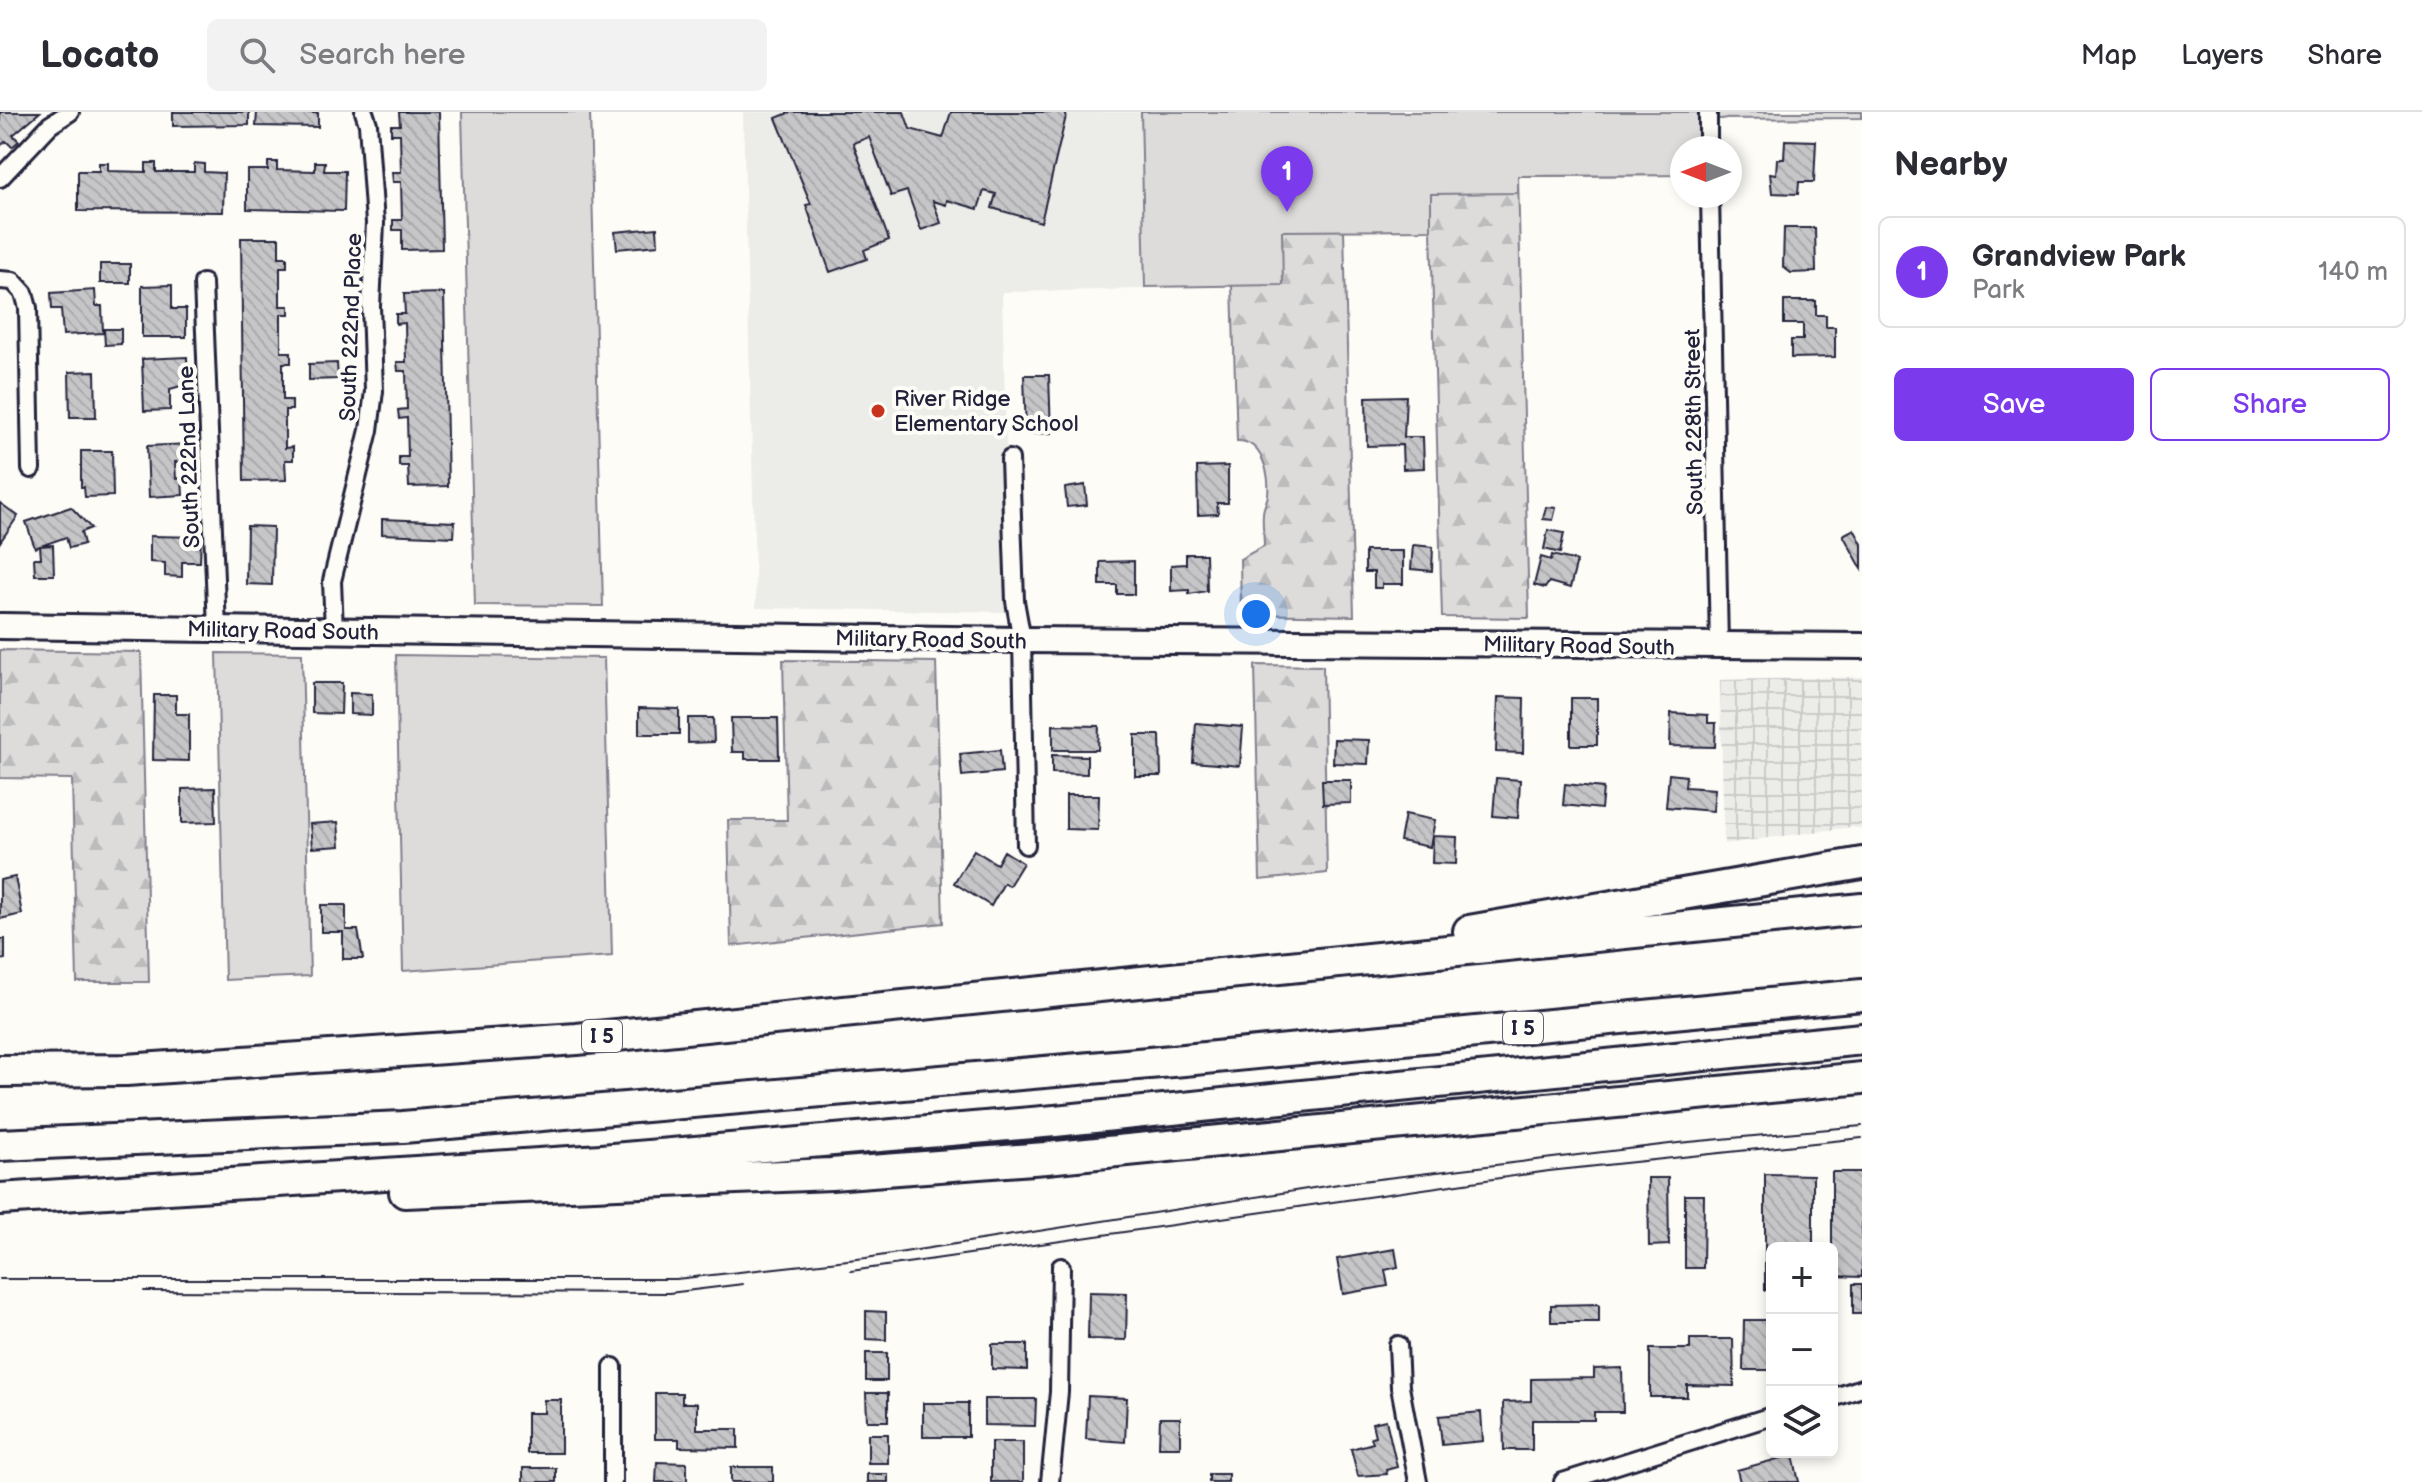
<!DOCTYPE html>
<meta charset="utf-8">
<style>
:root{--surface:#fff;--page:#f2f2f3;--text:#2b2b33;--muted:#7c7c81;--line:#e1e1e2;--accent:#7c3aed}
body{margin:0;font-family:"Balsamiq Sans",sans-serif;background:var(--page);color:var(--text)}
.controls{position:absolute;right:24px;bottom:24px;display:grid;overflow:hidden;border-radius:12px;box-shadow:0 4px 12px #0003}
.controls button{width:72px;height:72px;display:grid;place-items:center;padding:0;border:0;border-bottom:2px solid var(--line);background:var(--surface);color:var(--text);font:40px sans-serif}
.compass{position:absolute;left:1670px;top:24px;width:72px;height:72px;border-radius:50%;background:var(--surface);box-shadow:0 4px 12px #0003;rotate:270deg}
.you{position:absolute;left:1256px;top:502px;width:28px;height:28px;margin:-20px;border:6px solid #fff;border-radius:50%;background:#1a73e8;box-shadow:0 0 0 12px #1a73e833}
.badge{display:grid;place-items:center;width:52px;height:52px;border-radius:50%;background:var(--accent);color:#fff;font-size:26px;font-weight:700}
.pin{position:absolute;translate:-50% -66px;filter:drop-shadow(0 2px 4px #0008)}
.pin::after{content:'';position:absolute;top:42px;width:28px;height:24px;background:inherit;clip-path:polygon(0 0,100% 0,50% 100%)}
.list{margin:0;padding:0;list-style:none}
h2{display:flex;justify-content:space-between;align-items:center;height:104px;margin:0;padding:0 32px;font-size:34px}
h2 small{font-size:26px;font-weight:400;color:var(--muted)}
.list li{display:grid;grid-template-columns:52px 1fr auto;gap:24px;align-items:center;box-sizing:border-box;height:112px;margin:0 16px 16px;padding:0 16px;border:2px solid var(--line);border-radius:12px}
.list b{display:block;font-size:30px;white-space:nowrap}
.list p{margin:0;font-size:26px;white-space:nowrap;color:var(--muted)}
.list em{font-size:26px;font-style:normal;color:var(--muted)}
.actions{display:flex;gap:16px;padding:24px 32px}
.actions a{flex:1;padding:18px 0;border:2px solid var(--accent);border-radius:12px;text-align:center;font-size:28px;color:var(--accent)}
.actions .main{background:var(--accent);color:#fff}
.icon{flex:none;width:44px;height:44px;fill:none;stroke:currentColor;stroke-width:2;stroke-linecap:round;stroke-linejoin:round}
.map{position:relative;flex:none;width:1862px;height:1370px;overflow:hidden}
header{display:flex;align-items:center;gap:48px;box-sizing:border-box;height:112px;padding:0 40px;background:var(--surface);border-bottom:2px solid var(--line)}
header strong{font-size:38px}
nav{display:flex;gap:44px;margin-inline-start:auto;font-size:28px}
.search{width:560px;height:72px;background:var(--page);display:flex;align-items:center;gap:20px;box-sizing:border-box;padding:0 28px;border-radius:12px;color:var(--muted);font-size:30px}
main{display:flex}
aside{flex:1;background:var(--surface)}
.map>svg:first-child{display:block}
.built{fill:#ecece9}
.industrial{fill:url(#industrial-grid)}
.forest{fill:url(#forest-firs);stroke:#807f8b;stroke-width:2}
.green{fill:#dddcdb;stroke:#807f8b;stroke-width:2}
.building{fill:url(#building-back-hatch);stroke:#22223b;stroke-width:2}
.lines{fill:none;stroke-linecap:round;stroke-linejoin:round}
.minor-casing{stroke:#22223b;stroke-width:22}
.secondary-casing{stroke:#22223b;stroke-width:30}
.motorway-casing{stroke:#22223b;stroke-width:36}
.minor{stroke:#fdfcf7;stroke-width:16}
.secondary{stroke:#fdfcf7;stroke-width:24}
.motorway{stroke:#fdfcf7;stroke-width:30}
.tram{stroke:#22223b;stroke-width:2}
.poi-dot{fill:#c8321e;stroke:#fdfcf7;stroke-width:3}
.labels{text-anchor:middle;stroke-width:8;stroke-linejoin:round;paint-order:stroke}
.shield{fill:#fdfcf7;stroke:#646373;stroke-width:2}
.shield-label{font-size:20px;font-weight:bold;fill:#22223b}
.street-label{font-size:22px;fill:#22223b;stroke:#fdfcf7}
.poi-label{font-size:22px;fill:#22223b;stroke:#fdfcf7;text-anchor:start}
</style>
<header>
<strong>Locato</strong>
<div class="search"><svg class="icon" aria-label="search" viewBox="0 0 24 24"><circle cx="10" cy="10" r="6"/><path d="M15 15l6 6"/></svg>Search here</div>
<nav><a>Map</a><a>Layers</a><a>Share</a></nav>
</header>
<main>
<div class="map">
<svg width="1862" height="1370" viewBox="0 0 1862 1370">
<defs>
<pattern id="industrial-grid" width="8" height="8" patternUnits="userSpaceOnUse" patternTransform="scale(2)"><rect width="8" height="8" fill="#ecece9"/><path d="M0 4h8M4 0v8" fill="none" stroke="#cacac9"/></pattern>
<pattern id="forest-firs" width="22" height="20" patternUnits="userSpaceOnUse" patternTransform="scale(2)"><rect width="22" height="20" fill="#dddcdb"/><path d="M5 1l3.5 6h-7zM16 11l3.5 6h-7z" fill="#bdbcbd"/></pattern>
<pattern id="building-back-hatch" width="6" height="6" patternUnits="userSpaceOnUse" patternTransform="scale(2)"><rect width="6" height="6" fill="#c6c6c8"/><path d="M-1 5l2 2M0 0l6 6M5-1l2 2" fill="none" stroke="#aaaaad"/></pattern>
</defs>
<rect width="100%" height="100%" fill="#fdfcf7"/>
<filter id="ink" filterUnits="userSpaceOnUse"><feTurbulence type="fractalNoise" baseFrequency=".0125" numOctaves="2"/><feDisplacementMap in="SourceGraphic" scale="16" xChannelSelector="R" yChannelSelector="G"/><feConvolveMatrix kernelMatrix="1 2 1 2 8 2 1 2 1" color-interpolation-filters="sRGB"/></filter>
<g filter="url(#ink)">
<path class="built" d="M743,0H1141L1145,177L1002,180L1011,500L756,496Z"/>
<path class="industrial" d="M1862,565V717L1851,715L1724,732L1720,568Z"/>
<path class="forest" d="M1263,0H1862L1708,5L1682,36V63L1518,64L1529,506L1442,505L1431,118H1344L1354,504L1241,502L1240,447L1264,434C1264,423 1262,412 1263,402C1263,395 1267,390 1268,383C1270,362 1262,328 1237,329L1232,174Z
M0,538L141,540L149,870H77L72,667L0,666Z
M783,548L936,550L943,811L731,834L728,708H787Z
M1255,553L1323,554L1327,761L1260,768Z"/>
<path class="green" d="M462,0H590L603,494L475,493Z
M1141,0H1862V6L1711,7V36H1682V63L1518,64V81L1431,82V118L1282,119L1283,173L1145,175Z
M217,541L302,542L310,864L225,868Z
M396,543L604,546L612,844L403,859Z"/>
<path class="building" d="M0,0H40L13,23L19,29L12,35L6,29L0,34Z
M173,0H249V13L173,14Z
M257,0L318,1V15L256,14Z
M399,0H439L442,137L402,138V118H393V108H402L401,70H393L392,60H401L400,22H391V13H400Z
M791,0H904L910,17L943,26L951,0H1067L1041,110L992,96L996,82L984,79L978,97L947,88L946,93L933,89L941,111L921,118L907,79L891,84L869,25L853,31L889,128L864,138L867,147L830,160L806,93L811,92L776,6Z
M1785,28L1816,29L1814,70H1799L1798,82L1772,81L1770,61L1776,62L1777,47H1784Z
M268,50H277V58L315,59V50H325L324,59H345L344,99L247,97V58H268Z
M99,51H108V59L146,60V51H156V60H194V51L204,52V60L224,61L223,100L78,99V59H99Z
M657,116L658,133L617,137L615,120Z
M1784,116H1815L1816,160L1791,161L1783,155Z
M241,126H279V145H287V155H280V194H289V202H281V240H291V251H283V288H292V298H285V336L293,335V348H285L286,368L244,369Z
M100,152H130V171H100Z
M172,173V197H186V225H142V174Z
M95,178L96,194H102L103,221L63,223L61,197H52L51,181Z
M444,181L448,374L409,375L408,354H399V345H408L407,306L399,307L398,298L407,297L406,259H398L397,250H406L405,211L396,212V202H405L404,182Z
M1784,189H1816V203H1826V215H1835V245L1791,246V228H1803V212H1784Z
M104,217H121V232L105,233Z
M187,245L188,272L170,277V298L144,299L142,247Z
M337,251L338,267L309,268V252Z
M95,259L96,305H70L69,260Z
M1024,263H1049L1051,321L1026,322Z
M1406,284L1404,325H1423L1424,356L1403,357L1402,333L1367,334L1366,285Z
M190,332L191,349L175,350L176,367L182,366L183,383L149,385L147,334Z
M81,339H112L113,384L85,385L84,375H81Z
M1228,354V391H1217L1218,402L1198,403L1197,355Z
M1085,373L1087,393L1067,395L1065,376Z
M0,391L18,404L0,430Z
M71,395L91,416L81,420L84,432L69,436L66,425L35,436L26,410Z
M1546,395L1556,396L1553,408L1543,407Z
M382,407L455,410L454,425L382,422Z
M247,414L273,415L272,473L246,472Z
M1854,417L1862,432V457L1843,423Z
M1548,418L1564,421L1560,441L1544,437Z
M150,424L201,425L200,450H182V465L165,464V451L150,450Z
M53,433L54,463H35L34,446H41L40,434Z
M1413,433L1433,435L1432,459L1411,457Z
M1365,439H1403V472H1382V476H1374V460H1365Z
M1186,442H1206L1207,479L1189,482V478L1171,479V453L1186,452Z
M1552,443L1577,449L1570,476L1549,470L1545,476L1534,473L1541,445L1551,448Z
M1134,449V482H1117V473H1100V450Z
M312,571H342L341,602L312,601Z
M350,581L372,582V603L350,602Z
M154,583H176V602H189V649L153,648Z
M1498,585L1524,586L1523,641L1496,640Z
M1571,586H1597V633H1571Z
M639,596L679,597V622H639Z
M1671,601L1708,603V611H1716L1715,635L1670,634Z
M688,606H713L714,630L688,631Z
M731,606H778L779,647H745V640H732Z
M1196,611L1243,615L1240,654L1193,650Z
M1053,613L1099,614L1098,638H1053Z
M1135,623H1160L1161,664H1135Z
M1334,627L1369,628L1368,652L1333,651Z
M1000,638L1002,660L962,664L960,642Z
M1052,643L1087,644V662L1052,661Z
M1669,662L1686,664L1685,675L1715,677L1713,699L1666,695Z
M1496,666L1520,668L1518,706L1493,704Z
M1322,668H1351V691L1323,692Z
M1565,672L1603,676L1601,697L1563,693Z
M215,676L216,710L182,711V677Z
M1066,683H1099L1098,718L1066,717Z
M1405,702L1435,708L1430,735L1400,729Z
M338,710L340,734L312,736L310,712Z
M1433,724L1457,725L1456,752L1432,751Z
M974,738L997,752L1004,739L1023,751L1009,774L1004,771L991,794L954,771Z
M15,765L22,802L0,807V768Z
M321,793H346V818H358L363,847H343V820H321Z
M0,827H5V847L0,848Z
M1832,1060H1862V1165L1832,1164Z
M1765,1062L1813,1063V1136H1772V1178H1765Z
M1648,1066H1668L1669,1133L1649,1134Z
M1685,1083H1704L1703,1156H1685Z
M1395,1137L1398,1155L1385,1158L1388,1174L1343,1182L1337,1147Z
M1853,1172H1862V1202H1853Z
M1089,1180L1127,1181L1126,1228L1088,1227Z
M1599,1192V1210H1551V1193Z
M866,1199L886,1200V1228L866,1227Z
M1744,1208H1772V1258H1743Z
M1690,1227H1733L1734,1274L1687,1273V1285H1650V1237H1690Z
M992,1232H1027V1258L992,1257Z
M866,1241H887V1269H866Z
M1622,1256L1623,1300H1594V1308H1532V1338H1504L1503,1290L1531,1289V1267L1594,1266V1257Z
M655,1281H682V1291H697V1317H738V1336L679,1335V1327H655Z
M866,1281H888V1309H867Z
M1088,1284L1127,1286L1125,1330L1086,1327Z
M984,1287H1036L1035,1314L984,1313Z
M544,1288H561V1341H527V1301H544Z
M923,1291H968V1325H923Z
M1481,1300L1483,1329L1442,1333L1439,1304Z
M1160,1306H1180V1335H1159Z
M1386,1308L1397,1355L1386,1358L1387,1362L1358,1364L1351,1337L1373,1331L1371,1325L1375,1324L1372,1311Z
M868,1322H888V1351H868Z
M991,1330H1023V1370H991Z
M1793,1343L1799,1370H1740L1737,1358Z
M657,1350L687,1351V1370H656Z
M731,1355H773V1370H731Z
M523,1356H556V1370H523Z
M867,1362H888V1370H867Z
M1209,1362H1228V1370H1209Z"/>
<g class="lines">
<defs>
<path id="minor" d="M1708,0V36
M0,66L50,13L70,0
M1710,84L1719,534
M0,168L13,169L24,181L28,196L31,357
M203,171L217,517
M1010,347L1015,489L1022,528L1026,733
M334,519L332,469L369,318L374,279L371,194L375,111L368,12L364,0
M1398,1233L1400,1275L1418,1370
M1832,1286L1862,1276
M613,1370V1255
M1050,1370L1059,1280L1061,1155
M1563,1370L1772,1304"/>
<path id="secondary" d="M0,514L1022,528L1862,534"/>
<path id="motorway" d="M1469,819L1862,751
M0,959L126,958L577,927L1862,797
M0,1033L403,1015L1184,948L1862,883
M405,1080L831,1062L1046,1046L1862,966
M0,1087L601,1048L1055,1009L1862,927"/>
</defs>
<use href="#minor" class="minor-casing"/>
<use href="#secondary" class="secondary-casing"/>
<use href="#motorway" class="motorway-casing"/>
<use href="#minor" class="minor"/>
<use href="#secondary" class="secondary"/>
<use href="#motorway" class="motorway"/>
<path class="tram" d="M851,1159L1549,1059L1862,1026
M0,1167H676L866,1146L1345,1071L1678,1031L1862,1014
M144,1179L669,1181L743,1172"/>
</g>
</g>
<circle class="poi-dot" cx="878" cy="299" r="8"/>
<g class="labels">
<g class="shield">
<rect x="1503" y="900" width="40" height="32" rx="6"/>
<rect x="582" y="908" width="40" height="32" rx="6"/>
</g>
<g class="shield-label">
<text x="1523" y="923">I 5</text>
<text x="602" y="931">I 5</text>
</g>
<g class="street-label">
<text transform="translate(350 215) rotate(-88)" y="8">South 222nd Place</text>
<text transform="translate(1693 310) rotate(-91)" y="8">South 228th Street</text>
<text transform="translate(188 345) rotate(-92)" y="8">South 222nd Lane</text>
<text transform="translate(283 518) rotate(1)" y="8">Military Road South</text>
<text transform="translate(931 527) rotate(1)" y="8">Military Road South</text>
<text transform="translate(1579 533) rotate(1)" y="8">Military Road South</text>
</g>
<g class="poi-label">
<text x="894" y="294">River Ridge<tspan x="894" dy="25">Elementary School</tspan></text>
</g>
</g>
</svg>
<div class="controls">
<button>+</button>
<button>−</button>
<button><svg class="icon" aria-label="layers" viewBox="0 0 24 24"><path d="M12 4l9 5-9 5-9-5zM3 14l9 5 9-5"/></svg></button>
</div>
<svg class="compass" viewBox="-18 -18 36 36"><path d="M0-13l5 13h-10z" fill="#e53935"/><path d="M0 13l5-13h-10z" fill="#7c7c81"/></svg>
<div class="you"></div>
<div class="pin badge" style="left:1287px;top:100px">1</div>
</div>
<aside>
<h2>Nearby<small></small></h2>
<ul class="list">
<li><span class="badge">1</span><div><b>Grandview Park</b><p>Park</p></div><em>140 m</em></li>
</ul>
<div class="actions"><a class="main">Save</a><a>Share</a></div>
</aside>
</main>
